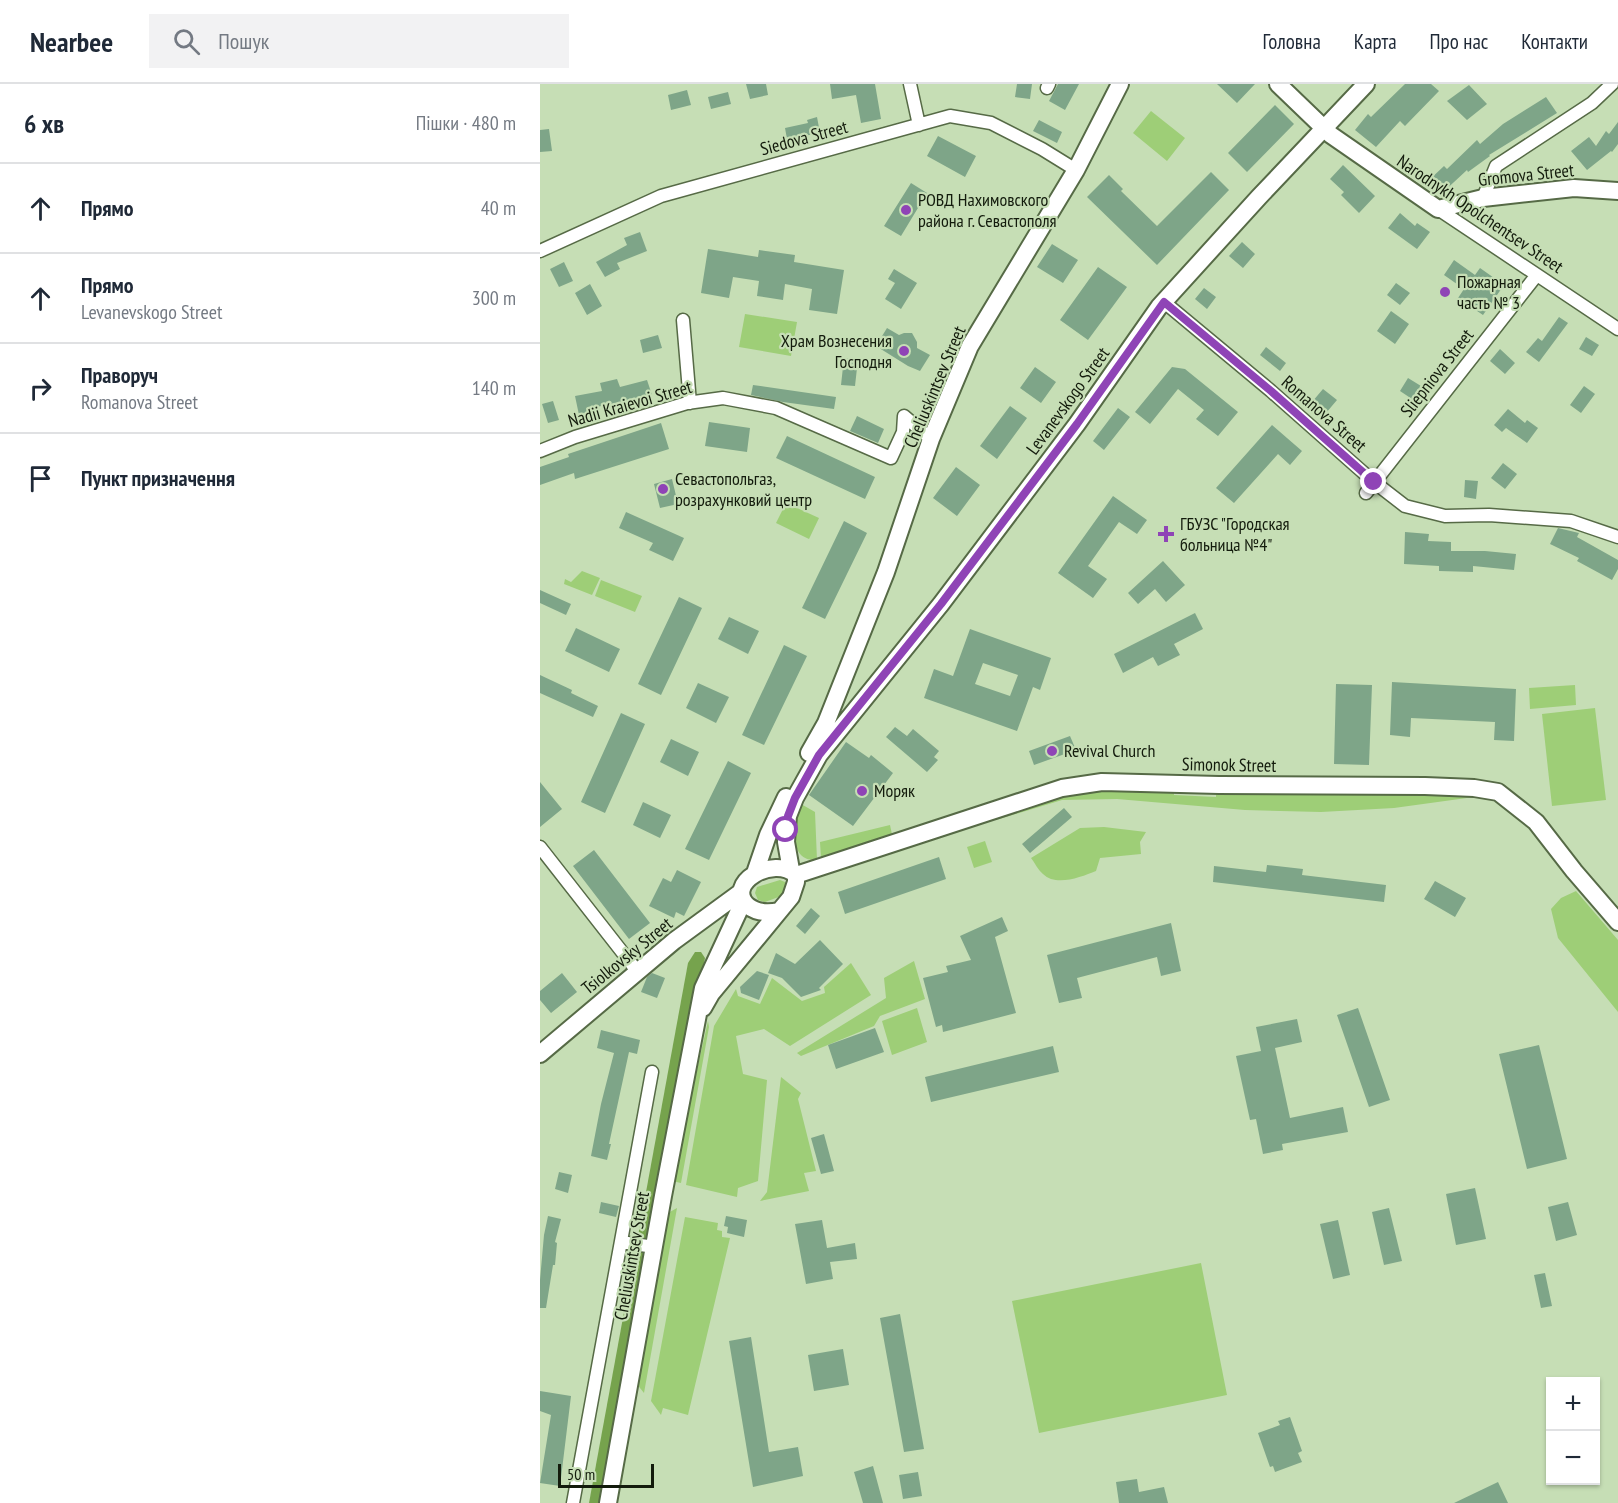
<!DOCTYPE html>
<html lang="uk">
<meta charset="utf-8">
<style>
:root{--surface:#fff;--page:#f2f2f3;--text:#1f2937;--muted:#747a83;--line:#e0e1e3}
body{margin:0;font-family:"PT Sans Narrow",sans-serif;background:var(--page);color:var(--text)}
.controls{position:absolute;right:18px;bottom:18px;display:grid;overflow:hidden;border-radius:0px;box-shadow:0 2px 4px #0004}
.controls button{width:54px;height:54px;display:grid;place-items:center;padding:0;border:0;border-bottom:2px solid var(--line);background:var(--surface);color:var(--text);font:30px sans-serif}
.scale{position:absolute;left:18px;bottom:15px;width:96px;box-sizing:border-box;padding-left:6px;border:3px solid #131b0c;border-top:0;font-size:16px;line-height:21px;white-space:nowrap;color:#131b0c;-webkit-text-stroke:4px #c6deb5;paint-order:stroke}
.stop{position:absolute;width:18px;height:18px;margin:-14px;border:4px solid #8f44b6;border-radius:50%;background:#fff}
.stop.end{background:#8f44b6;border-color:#fff;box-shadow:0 2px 6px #0008}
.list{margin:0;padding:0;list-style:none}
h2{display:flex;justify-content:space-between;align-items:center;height:78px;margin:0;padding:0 24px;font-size:26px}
h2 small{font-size:20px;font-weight:400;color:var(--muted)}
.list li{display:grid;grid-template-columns:39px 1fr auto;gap:18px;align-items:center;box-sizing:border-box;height:90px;padding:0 24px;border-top:2px solid var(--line)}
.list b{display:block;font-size:22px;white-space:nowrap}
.list p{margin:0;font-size:20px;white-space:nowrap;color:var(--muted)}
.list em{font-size:20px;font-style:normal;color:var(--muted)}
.icon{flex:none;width:33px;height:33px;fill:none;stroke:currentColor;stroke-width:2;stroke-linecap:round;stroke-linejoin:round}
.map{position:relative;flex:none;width:1078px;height:1419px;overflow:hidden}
header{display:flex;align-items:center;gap:36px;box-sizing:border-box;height:84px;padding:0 30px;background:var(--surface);border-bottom:2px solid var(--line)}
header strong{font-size:28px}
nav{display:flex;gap:33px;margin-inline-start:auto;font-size:21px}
.search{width:420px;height:54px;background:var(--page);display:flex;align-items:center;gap:15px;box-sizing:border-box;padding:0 21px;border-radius:0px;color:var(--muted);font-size:22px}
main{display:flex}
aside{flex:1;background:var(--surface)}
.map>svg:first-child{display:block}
.green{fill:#9ece77}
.forest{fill:#76a34d}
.building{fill:#7ea588;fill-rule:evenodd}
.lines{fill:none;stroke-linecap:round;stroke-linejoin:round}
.street-casing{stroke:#566a46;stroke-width:15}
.secondary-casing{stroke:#566a46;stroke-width:20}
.street{stroke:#fff;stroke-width:12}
.secondary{stroke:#fff;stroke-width:16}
.route{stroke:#8f44b6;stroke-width:8}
.poi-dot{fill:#8f44b6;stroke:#c6deb5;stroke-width:2}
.labels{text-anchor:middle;stroke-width:4.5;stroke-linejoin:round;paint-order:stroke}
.street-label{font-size:18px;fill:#131b0c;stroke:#c6deb5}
.poi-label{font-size:18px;fill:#131b0c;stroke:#c6deb5;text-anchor:start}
</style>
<header>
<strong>Nearbee</strong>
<div class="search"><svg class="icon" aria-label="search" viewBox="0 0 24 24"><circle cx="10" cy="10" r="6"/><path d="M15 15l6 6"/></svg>Пошук</div>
<nav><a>Головна</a><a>Карта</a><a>Про нас</a><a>Контакти</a></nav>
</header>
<main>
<aside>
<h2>6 хв<small>Пішки · 480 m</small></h2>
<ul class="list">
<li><svg class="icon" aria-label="ahead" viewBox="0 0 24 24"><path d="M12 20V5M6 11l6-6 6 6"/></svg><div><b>Прямо</b></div><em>40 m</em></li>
<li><svg class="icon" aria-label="ahead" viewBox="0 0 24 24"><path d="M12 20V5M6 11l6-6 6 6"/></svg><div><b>Прямо</b><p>Levanevskogo Street</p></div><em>300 m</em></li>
<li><svg class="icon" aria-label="right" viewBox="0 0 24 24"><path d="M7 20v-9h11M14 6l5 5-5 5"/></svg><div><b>Праворуч</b><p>Romanova Street</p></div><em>140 m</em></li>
<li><svg class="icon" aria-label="arrive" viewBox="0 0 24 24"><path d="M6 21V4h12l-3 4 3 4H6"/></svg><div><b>Пункт призначення</b></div></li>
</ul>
</aside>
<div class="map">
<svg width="1078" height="1419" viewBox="0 0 1078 1419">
<rect width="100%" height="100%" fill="#c6deb5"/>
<path class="green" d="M611,27L645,54L627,77L593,49Z
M205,230L257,238L251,272L199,263Z
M246,419L279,434L269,455L236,439Z
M42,487L60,494L52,511L24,500L25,495L31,498Z
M61,496L102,512L95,528L55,512Z
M1035,601L1036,621L990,625L989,604Z
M1055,624L1066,716L1012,722L1002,630Z
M634,702V711L676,713V704L936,707L934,713L854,724L781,728L705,726L577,715L522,716L456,736L453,730L523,706Z
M261,720L275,728L277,776C246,778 255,738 261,720Z
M350,741L353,755L281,774L280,758Z
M564,743L606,748L600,758L601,770L560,774L556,787C541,793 516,803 503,790C498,786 495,779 491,774L540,744Z
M445,757L452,778L434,784L427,763Z
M240,796L245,798L247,802L244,811L225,818L218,816L215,809L217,803Z
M1036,807L1078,856V928L1018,854L1011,825L1021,814Z
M374,877L385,915L340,932L334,942L261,972L257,969L346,914L344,894Z
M311,879L331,911L250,962L224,945L196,952L203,990L227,996L218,1097L198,1104L197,1113L146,1101L174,942L196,905L198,912L220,920L232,894L262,917L285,909L284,903Z
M377,924L387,958L352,971L342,937Z
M168,937L169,943L141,1099L132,1097Z
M241,993L261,1009L258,1015L276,1087L264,1089L269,1107L220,1117L227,1108Z
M137,1124L104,1309L96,1299L128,1129Z
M145,1133L178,1139L177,1146L182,1147V1153L190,1154L148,1331L123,1324L121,1331L111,1317Z
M661,1179L687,1311L499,1349L472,1217Z"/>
<path class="forest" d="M155,868H161L165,874L164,880L63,1419H49L148,879Z"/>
<path class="building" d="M206,0H226L228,11L210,15Z
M290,0H335L341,35L321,39L316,11L292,15Z
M477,0H492L490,15L475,13Z
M518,0H539L525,26L509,17Z
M677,0H715L697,19Z
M865,0H891L899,7L865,42L860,37L836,63L815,46L828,30L831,33Z
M929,1L947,20L927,36L907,17Z
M147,6L151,21L131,26L128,11Z
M188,8L191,20L171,25L168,13Z
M1006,13L1017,29L949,71L950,72L928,88L927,86L900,111L886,99L904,82L907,85L937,56L940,60L963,40Z
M735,21L754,40L707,88L688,69Z
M277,33L280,49L247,55L245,44L268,39L267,36Z
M499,36L522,48L517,59L493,47Z
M1078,38V60L1072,68L1071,67L1047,86L1031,67L1049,53L1056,62L1066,47L1069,50Z
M9,45L12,67L0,68V46Z
M398,52L436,72L425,93L387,72Z
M803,81L835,112L819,129L801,111L804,108L790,95Z
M671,88L689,106L617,181L547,113L569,91L583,105L581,107L617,142Z
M371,99L387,109L361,152L344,142Z
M860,129L875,142L877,139L890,148L877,165L848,144Z
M100,148L107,167L77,179L80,185L65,193L56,178L87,161L84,154Z
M702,158L715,170L703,184L689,172Z
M512,160L538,176L523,199L497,183Z
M168,165L218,173L219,166L255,171L254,178L304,186L297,230L269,226L272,205L245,200L243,216L217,212L219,197L193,193L189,214L161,209Z
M914,176L935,191L940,184L964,201L943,231L918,214L924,205L904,191Z
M24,178L33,197L19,203L10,185Z
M558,183L587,203L548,256L520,236Z
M354,185L377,199L361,225L345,215L355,199L348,195Z
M856,199L870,209L860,221L847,211Z
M50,200L62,222L47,231L35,209Z
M664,204L676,213L667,225L655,215Z
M851,227L869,240L855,260L837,247Z
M1019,233L1028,239L999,278L986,268L998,254L1002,257Z
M347,244L359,251L364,249H372L377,258V264L390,271L380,287L368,282L336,262Z
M118,251L122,264L103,269L100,256Z
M1046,253L1059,261L1052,272L1039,265Z
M726,263L746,279L740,287L720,271Z
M960,265L975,279L965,290L950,277Z
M304,274L318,275L315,302L301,301Z
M495,283L516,298L501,319L480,304Z
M632,283L645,285L698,328L678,352L656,335L664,326L638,305L610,340L595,328Z
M868,294L881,302L872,315L860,307Z
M77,295L80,303L107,296L112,311L52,324L53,328L39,331L35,312L62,307L60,299Z
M213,301L296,313L294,325L243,318L211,311Z
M1044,302L1055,310L1041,329L1030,321Z
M783,305L797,316L786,329L772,318Z
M13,317L19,336L8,339L2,320Z
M470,322L487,334L457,375L440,362Z
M578,324L590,333L564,366L553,357Z
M968,325L985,339L987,336L998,344L987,359L966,344L962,348L954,341Z
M317,332L344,345L338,359L310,347Z
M169,338L210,344L207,368L165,362Z
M121,339L129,365L35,395L34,389L0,401V383L29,373L28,370Z
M732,341L762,367L750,381L738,370L694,419L676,404Z
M247,352L335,393L325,415L236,374Z
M963,379L977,390L965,405L951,394Z
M416,383L440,401L417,432L393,414Z
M132,395L138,420L120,424L114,400Z
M925,396L938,397L936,415L924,413Z
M573,412L607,436L597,450L579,438L548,482L567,495L553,514L518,489Z
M86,428L144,454L133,477L109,466L113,459L79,444Z
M304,437L327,449L285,535L262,524Z
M1018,444L1039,449L1037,453L1078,476V485L1072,496L1037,477L1039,474L1010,460Z
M865,448L889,450L888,457L911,458V467H945L976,470L974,486L933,482V488L899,487V482L864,480Z
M623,477L645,501L626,518L615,505L598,520L588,509Z
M0,506L31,520L26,531L0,519Z
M139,513L162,524L121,611L98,600Z
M655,529L663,545L634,560L640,571L618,582L613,573L583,589L574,570Z
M189,533L219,547L208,570L178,555Z
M36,544L80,565L69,588L25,567Z
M430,545L511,574L500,606L493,603L477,647L384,614L394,585L413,592ZM443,579L478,591L470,612L435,600Z
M244,561L267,572L224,661L202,651Z
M0,591L32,606L31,609L58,622L53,633L0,609Z
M852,598L976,605L974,657L954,656L955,638L871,634L870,653L850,651Z
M158,599L189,613L176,639L146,624Z
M796,600L832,601L829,681L794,680Z
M81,629L105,640L65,729L41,718Z
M355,643L367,652L373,645L399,667L394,673L398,676L387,688L346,653Z
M530,652L536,666L494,681L489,667Z
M131,655L159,668L148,692L120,678Z
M306,658L329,674L331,671L353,689L313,742L269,711Z
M188,677L211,689L169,776L145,765Z
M0,698L22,725L0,743Z
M103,718L131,731L120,754L93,741Z
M524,724L532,733L490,769L482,760Z
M54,766L110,839L89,855L33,782Z
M399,773L406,795L305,830L298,808Z
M727,781L763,785L762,791L846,801L844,818L673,798L674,782L726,788Z
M137,786L161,798L144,832L136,828L134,834L109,822L123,794L131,798Z
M895,797L926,814L915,833L884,815Z
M271,824L280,832L265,850L256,842Z
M462,833L468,847L455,853L476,929L403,948L402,941L396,943L383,894L408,888L406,882L431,876L420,852Z
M631,839L641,887L621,892L617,873L537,894L542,914L519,919L507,871Z
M280,856L303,880L279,904L281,906L261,913L242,894L228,889L236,869L255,880Z
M217,887L229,891L219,916L201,909L200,903Z
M22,889L37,908L11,929L0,916V907Z
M112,889L125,894L117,914L101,908L107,893Z
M818,924L850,1016L829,1023L797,931Z
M757,935L762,958L735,964L750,1034L803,1023L808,1048L742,1060L743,1066L723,1070L716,1035L710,1036L696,972L721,967L716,943Z
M335,944L344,968L296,985L288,961Z
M61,946L100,956L97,970L89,968L69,1060H71L67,1076L51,1072L61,1020L74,969L57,964Z
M999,961L1027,1075L987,1085L959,970Z
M513,962L519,988L391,1018L385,993Z
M284,1050L294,1087L281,1090L271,1054Z
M19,1088L32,1091L28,1109L15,1105Z
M935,1104L946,1155L916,1161L906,1110Z
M61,1118L79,1122L76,1133L59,1129Z
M1028,1118L1037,1151L1016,1157L1008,1123Z
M849,1124L862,1177L844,1181L832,1128Z
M8,1132L21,1135L15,1158L17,1159L15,1181H13L6,1224H0V1196L4,1151Z
M186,1132L207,1136L204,1153L187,1149L188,1143L184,1142Z
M282,1136L287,1164L315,1159L317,1175L290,1178L293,1195L266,1200L255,1140Z
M798,1136L810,1191L793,1195L780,1140Z
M1005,1189L1012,1222L1001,1224L994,1191Z
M360,1230L384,1365L364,1368L340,1234Z
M211,1253L229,1368L258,1363L263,1392L213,1403L189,1257Z
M303,1265L309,1301L274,1307L268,1271Z
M0,1307L31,1312L20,1402L0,1399L11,1331L0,1327Z
M750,1333L762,1367L758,1369L762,1378L735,1388L733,1382L730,1383L718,1349L740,1341L738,1337Z
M333,1382L343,1419H323L314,1388Z
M378,1388L382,1412L363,1415L359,1391Z
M597,1395L599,1408L624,1403L628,1419H579L576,1398Z
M958,1398L968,1419H914Z"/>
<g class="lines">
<defs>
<path id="street" d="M370,0L379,41
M507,4L509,0
M943,114L956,82L1052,19L1072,0
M898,125L1078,245
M0,167L121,112L410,32L451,39L502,65L536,86
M624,218L731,307L834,398L865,422L905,432L949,431L1031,437L1078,453
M143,236L150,319
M0,367L35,353L147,319L183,314L236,324L351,374L363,348L364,332L391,355
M826,409L996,192
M0,763L97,887
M81,1158L114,1163
M33,1419L112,988"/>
<path id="secondary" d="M738,0L791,51L898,125L943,114L1034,104L1078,107
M269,669L286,639L346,488L391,355L430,262L536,86L580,0
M251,786L246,758L248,732L255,714L279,671L401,520L537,340L619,223L719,113L826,0
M215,789L228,751L246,713
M256,791L522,704L562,698L679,701L885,702L934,704L958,708L996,738L1034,787L1078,838
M239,827C229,829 217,829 208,822C183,800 234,770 256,791
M163,924L171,910L251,813L256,798V791
M0,970L134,857L201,808
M68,1419L123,1112L163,904L203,818"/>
</defs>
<use href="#street" class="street-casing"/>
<use href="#secondary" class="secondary-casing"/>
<use href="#street" class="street"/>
<use href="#secondary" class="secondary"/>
</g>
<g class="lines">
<path class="route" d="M246,746L248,732L255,714L279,671L401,520L537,340L624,218L731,307L834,398"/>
</g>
<g class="poi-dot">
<circle cx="366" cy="126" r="6"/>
<circle cx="905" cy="208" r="6"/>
<circle cx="364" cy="267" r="6"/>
<circle cx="123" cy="405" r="6"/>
<path d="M623 441h6v6h6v6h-6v6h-6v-6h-6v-6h6z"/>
<circle cx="512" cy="667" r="6"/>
<circle cx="322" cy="707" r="6"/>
</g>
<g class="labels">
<g class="street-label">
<text transform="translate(264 54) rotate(-15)" y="6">Siedova Street</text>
<text transform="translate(986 91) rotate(-6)" y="6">Gromova Street</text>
<text transform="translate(940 130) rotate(34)" y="6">Narodnykh Opolchentsev Street</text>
<text transform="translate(897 289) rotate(-52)" y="6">Sliepniova Street</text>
<text transform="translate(395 303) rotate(-67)" y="6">Cheliuskintsev Street</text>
<text transform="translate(528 317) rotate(-54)" y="6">Levanevskogo Street</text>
<text transform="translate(90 320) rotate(-16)" y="6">Nadii Kraievoi Street</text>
<text transform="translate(784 330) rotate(41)" y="6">Romanova Street</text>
<text transform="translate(689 681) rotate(1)" y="6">Simonok Street</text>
<text transform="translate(87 872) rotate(-39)" y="6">Tsiolkovsky Street</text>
<text transform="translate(92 1172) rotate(-80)" y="6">Cheliuskintsev Street</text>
</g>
<g class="poi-label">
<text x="378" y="122">РОВД Нахимовского<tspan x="378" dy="21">района г. Севастополя</tspan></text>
<text x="917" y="204">Пожарная<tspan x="917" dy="21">часть № 3</tspan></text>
<text x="352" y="263" text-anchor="end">Храм Вознесения<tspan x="352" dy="21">Господня</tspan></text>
<text x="135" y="401">Севастопольгаз,<tspan x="135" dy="21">розрахунковий центр</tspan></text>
<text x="640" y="446">ГБУЗС "Городская<tspan x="640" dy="21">больница №4"</tspan></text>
<text x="524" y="673">Revival Church</text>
<text x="334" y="713">Моряк</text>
</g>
</g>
</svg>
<div class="controls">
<button>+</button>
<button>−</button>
</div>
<div class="scale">50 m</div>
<div class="stop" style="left:246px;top:746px"></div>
<div class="stop end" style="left:834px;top:398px"></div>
</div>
</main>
